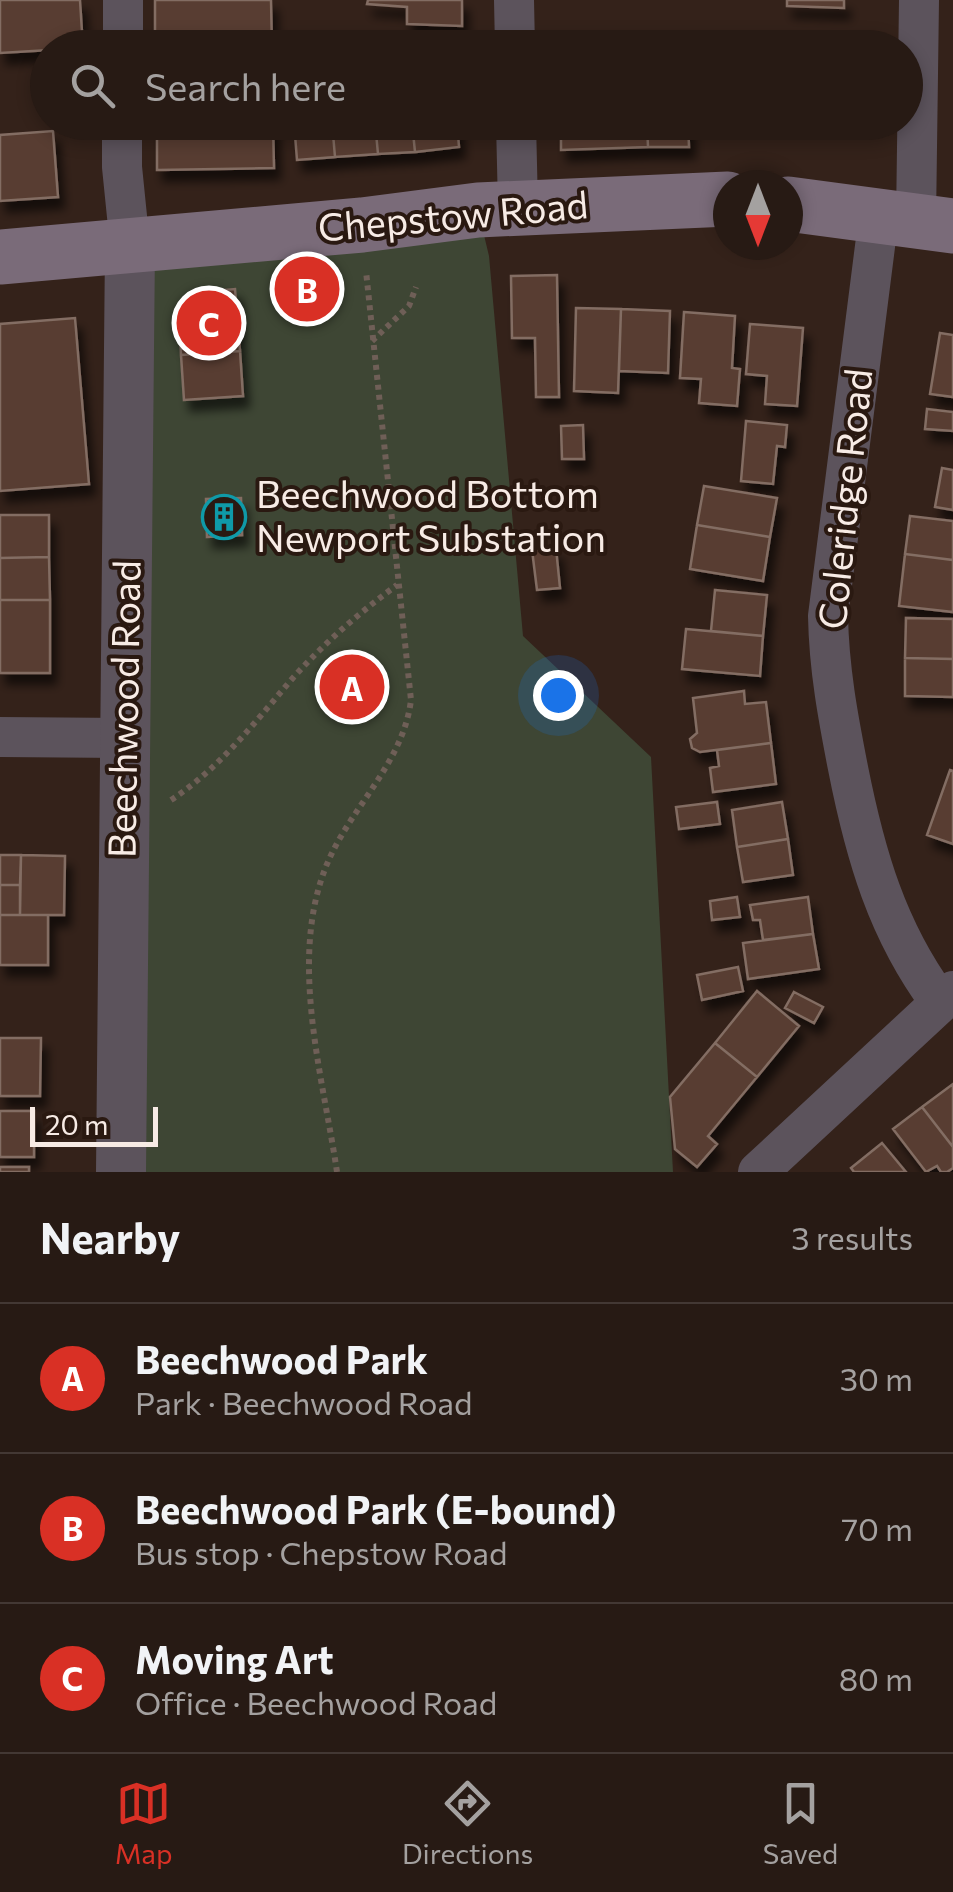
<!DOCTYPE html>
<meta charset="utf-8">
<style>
:root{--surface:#271a14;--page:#2f231d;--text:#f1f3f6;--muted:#a4a1a0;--line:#433834;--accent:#d93025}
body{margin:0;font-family:Commissioner,sans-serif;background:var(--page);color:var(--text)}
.compass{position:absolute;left:713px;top:170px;width:90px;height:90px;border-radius:50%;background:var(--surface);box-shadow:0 5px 15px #0003;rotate:180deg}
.scale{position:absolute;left:30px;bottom:25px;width:128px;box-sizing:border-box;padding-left:10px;border:5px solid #f7ebe5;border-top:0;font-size:28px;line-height:35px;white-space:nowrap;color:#f7ebe5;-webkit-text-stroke:8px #2a1911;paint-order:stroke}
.you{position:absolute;left:558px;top:695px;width:35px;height:35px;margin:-25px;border:8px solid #fff;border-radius:50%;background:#1a73e8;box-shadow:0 0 0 15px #1a73e833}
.badge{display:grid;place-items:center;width:65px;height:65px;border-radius:50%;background:var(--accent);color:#fff;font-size:32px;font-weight:700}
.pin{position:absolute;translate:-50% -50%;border:5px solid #fff;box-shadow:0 2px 10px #0006}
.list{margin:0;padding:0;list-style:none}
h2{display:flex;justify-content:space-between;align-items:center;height:130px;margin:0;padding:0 40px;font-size:42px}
h2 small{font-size:32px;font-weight:400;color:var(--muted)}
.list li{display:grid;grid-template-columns:65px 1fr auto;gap:30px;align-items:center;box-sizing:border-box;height:150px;padding:0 40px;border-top:2px solid var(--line)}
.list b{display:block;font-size:38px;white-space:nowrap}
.list p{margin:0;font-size:32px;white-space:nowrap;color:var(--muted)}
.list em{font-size:32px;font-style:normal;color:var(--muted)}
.icon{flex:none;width:55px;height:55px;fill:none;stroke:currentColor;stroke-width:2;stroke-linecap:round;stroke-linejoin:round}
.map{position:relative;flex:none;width:953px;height:1172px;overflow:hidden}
.search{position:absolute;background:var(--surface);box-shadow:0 5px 15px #0003;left:30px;right:30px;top:30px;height:110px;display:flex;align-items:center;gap:25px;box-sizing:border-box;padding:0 35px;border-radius:55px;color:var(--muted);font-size:38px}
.sheet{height:580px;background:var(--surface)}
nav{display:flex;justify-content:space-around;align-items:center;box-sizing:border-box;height:140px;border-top:2px solid var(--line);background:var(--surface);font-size:28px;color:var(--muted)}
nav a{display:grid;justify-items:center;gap:5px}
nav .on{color:var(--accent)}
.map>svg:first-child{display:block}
.green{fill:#3e4634}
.building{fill:#583e31;stroke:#836d63;stroke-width:2.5;filter:url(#shadow)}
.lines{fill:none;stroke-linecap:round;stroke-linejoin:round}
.path{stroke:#6f5f57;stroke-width:6;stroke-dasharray:5 5;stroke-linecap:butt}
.minor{stroke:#5c535c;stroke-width:40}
.tertiary{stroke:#5c535c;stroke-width:50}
.secondary{stroke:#7a6b79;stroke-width:55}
.labels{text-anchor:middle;stroke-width:8;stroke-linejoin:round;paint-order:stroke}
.street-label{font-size:38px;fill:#f7ebe5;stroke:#2a1911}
.poi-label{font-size:38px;fill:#f7ebe5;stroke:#2a1911;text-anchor:start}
</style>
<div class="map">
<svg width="953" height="1172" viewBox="0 0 953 1172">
<defs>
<filter id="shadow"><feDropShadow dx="6" dy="11" stdDeviation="5" flood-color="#0009"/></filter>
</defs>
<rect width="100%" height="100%" fill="#34221a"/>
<path class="green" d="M478,210L489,256L523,636L651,757L673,1172H121L130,246Z"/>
<path class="building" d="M0,0H80L83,48L0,53Z
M155,0H271L272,48H155Z
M368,0H462V26L407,24V7L367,4Z
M787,0H844V8L787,6Z
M686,39V48H645V40Z
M645,40V48H559V41Z
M157,122H273L274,168L157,170Z
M294,122H332L335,157L297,160Z
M332,122H375L378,154L335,157Z
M375,122H412L415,152L378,154Z
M412,122H457L459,147L415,152Z
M561,122H647L648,147L561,150Z
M647,122H688L689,147H648Z
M53,131L58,197L0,201V135Z
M557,275L559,397H536L535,338H512L511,276Z
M235,289L240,351L181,355L179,306L190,293Z
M576,308L621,309L618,393L574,391Z
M621,309L670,311L668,373L619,371Z
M684,312L735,316L732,368L740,369L737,406L699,403L701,379L680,378Z
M75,318L89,484L0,491V324Z
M750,324L803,328L797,406L765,404L767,376L746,374Z
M940,333L953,335V397L930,394Z
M240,351L243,396L184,400L181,355Z
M927,409L953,412V431L925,429Z
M746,421L787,425L785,447L777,446L773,484L741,481Z
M583,425L584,459H562L561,426Z
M942,468L953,470V510L935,507Z
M704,486L777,498L770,537L697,525Z
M241,498L242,535L207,537L206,499Z
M0,515H49V557L0,558Z
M910,516L953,521V560L905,554Z
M697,525L770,537L763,581L690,569Z
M556,548L560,588L537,590L532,550Z
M905,554L953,560V612L899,606Z
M49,557L50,600H0V558Z
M715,590L767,595L763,636L711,631Z
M0,600H50V673H0Z
M906,618L953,619V659L905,658Z
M686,629L763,636L760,676L682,669Z
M905,658L953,659V697L905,696Z
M744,691L745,704L766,702L771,743L700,752L692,748L690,739L697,733L693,698Z
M771,743L776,784L713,792L710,768L719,766L717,750Z
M950,770L953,771V844L927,835Z
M717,802L720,824L679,829L676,807Z
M782,802L788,839L737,847L732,810Z
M788,839L793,875L743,882L737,847Z
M0,855H21L20,885H0Z
M21,855L65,856L64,915H20Z
M0,885H20V915H0Z
M737,897L740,917L712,920L710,901Z
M808,897L813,934L763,940L760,920H753L750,905Z
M0,915H48V965H0Z
M813,934L819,969L748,979L743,943Z
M738,967L743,991L702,1000L697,975Z
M757,991L799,1026L757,1077L715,1043Z
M794,992L823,1007L814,1023L785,1008Z
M0,1038H41L40,1096H0Z
M715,1043L757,1077L708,1136L717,1144L697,1167L675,1149L670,1097Z
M953,1084V1147L922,1107Z
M922,1107L953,1147V1168L947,1172H941L937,1166L926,1172L893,1129Z
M0,1111H34V1157H0Z
M882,1143L906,1172H854L851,1168Z
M0,1167H29V1172H0Z"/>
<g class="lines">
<path class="path" d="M372,341L409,306L416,287
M171,800C220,768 255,722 292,679C324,643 359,613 397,585
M337,1172C323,1077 289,963 325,869C348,809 403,765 411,700L366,271"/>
<path class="minor" d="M123,0V48
M514,0L515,48
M122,122V167L130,246
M516,122L518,207
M879,215L828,616C829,669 838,717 848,768C865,854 887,931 940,1002
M916,221L919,0
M0,737L125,738
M758,1172L953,991"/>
<path class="tertiary" d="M121,1172L130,246"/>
<path class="secondary" d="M788,204L953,226
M0,257L362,225L478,210L728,199"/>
</g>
<defs>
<symbol id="building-ring" viewBox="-11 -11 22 22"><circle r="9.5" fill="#2a1911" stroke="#0f9aa8" stroke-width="1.5"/><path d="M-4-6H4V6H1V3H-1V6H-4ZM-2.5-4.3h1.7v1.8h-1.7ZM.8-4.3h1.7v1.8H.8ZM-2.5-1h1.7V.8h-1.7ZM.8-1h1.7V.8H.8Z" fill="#0f9aa8"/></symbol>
</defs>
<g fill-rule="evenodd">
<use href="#building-ring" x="199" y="492" width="50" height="50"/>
</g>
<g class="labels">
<g class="street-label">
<text transform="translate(453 217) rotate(-5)" y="13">Chepstow Road</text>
<text transform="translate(846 499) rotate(-84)" y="13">Coleridge Road</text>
<text transform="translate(125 709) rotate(-89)" y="13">Beechwood Road</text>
</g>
<g class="poi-label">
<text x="256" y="508">Beechwood Bottom<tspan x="256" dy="44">Newport Substation</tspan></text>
</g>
</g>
</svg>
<svg class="compass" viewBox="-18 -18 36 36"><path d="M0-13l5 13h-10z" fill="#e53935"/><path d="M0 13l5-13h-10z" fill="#a4a1a0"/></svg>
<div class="scale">20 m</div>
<div class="you"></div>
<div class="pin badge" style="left:352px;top:687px">A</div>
<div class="pin badge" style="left:307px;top:289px">B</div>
<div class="pin badge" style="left:209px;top:323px">C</div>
<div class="search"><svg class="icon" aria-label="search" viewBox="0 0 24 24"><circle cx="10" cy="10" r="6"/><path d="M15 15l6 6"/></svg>Search here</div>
</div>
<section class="sheet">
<h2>Nearby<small>3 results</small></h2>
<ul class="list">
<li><span class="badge">A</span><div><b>Beechwood Park</b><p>Park · Beechwood Road</p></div><em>30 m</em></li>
<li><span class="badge">B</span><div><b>Beechwood Park (E-bound)</b><p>Bus stop · Chepstow Road</p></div><em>70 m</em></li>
<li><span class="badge">C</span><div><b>Moving Art</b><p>Office · Beechwood Road</p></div><em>80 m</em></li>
</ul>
</section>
<nav>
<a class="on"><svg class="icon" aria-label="map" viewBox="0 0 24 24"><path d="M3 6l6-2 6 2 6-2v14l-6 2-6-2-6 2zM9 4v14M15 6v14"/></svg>Map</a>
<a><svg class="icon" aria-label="directions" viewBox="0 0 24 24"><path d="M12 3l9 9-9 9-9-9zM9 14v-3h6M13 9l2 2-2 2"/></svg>Directions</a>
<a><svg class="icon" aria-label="saved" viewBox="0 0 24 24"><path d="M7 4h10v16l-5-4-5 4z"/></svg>Saved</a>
</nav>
